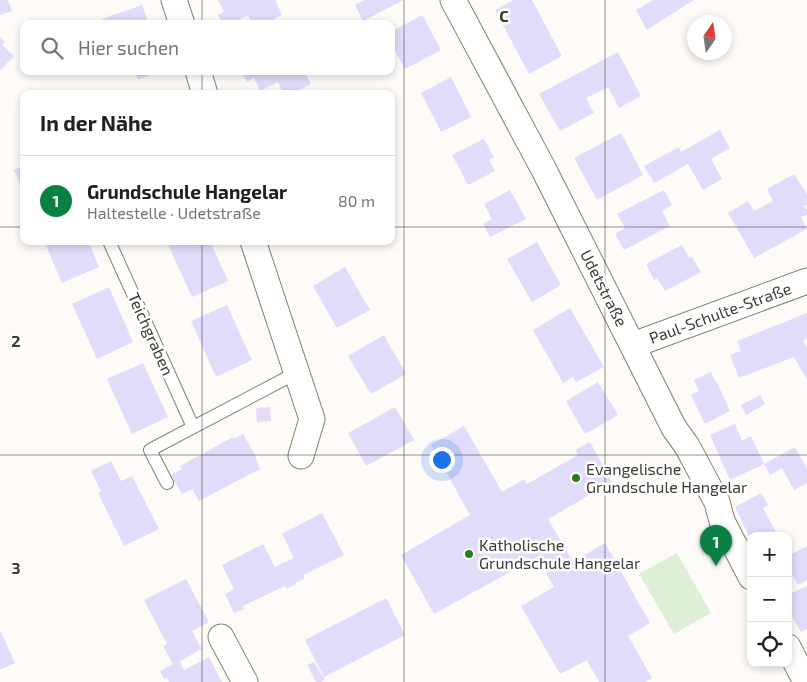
<!DOCTYPE html>
<html lang="de">
<meta charset="utf-8">
<style>
:root{--surface:#fff;--page:#f2f2f2;--text:#202124;--muted:#757577;--line:#e0e0e0;--accent:#0b8043}
body{margin:0;font-family:"Exo 2",sans-serif;background:var(--page);color:var(--text)}
.controls{position:absolute;right:15px;bottom:15px;display:grid;overflow:hidden;border-radius:10px;box-shadow:0 2px 8px #0003}
.controls button{width:45px;height:45px;display:grid;place-items:center;padding:0;border:0;border-bottom:1px solid var(--line);background:var(--surface);color:var(--text);font:25px sans-serif}
.compass{position:absolute;left:687px;top:15px;width:45px;height:45px;border-radius:50%;background:var(--surface);box-shadow:0 2px 8px #0003;rotate:13deg}
.you{position:absolute;left:441px;top:459px;width:18px;height:18px;margin:-12px;border:4px solid #fff;border-radius:50%;background:#1a73e8;box-shadow:0 0 0 8px #1a73e833}
.badge{display:grid;place-items:center;width:32px;height:32px;border-radius:50%;background:var(--accent);color:#fff;font-size:16px;font-weight:700}
.pin{position:absolute;translate:-50% -41px;filter:drop-shadow(0 1px 2px #0008)}
.pin::after{content:'';position:absolute;top:26px;width:18px;height:15px;background:inherit;clip-path:polygon(0 0,100% 0,50% 100%)}
.list{margin:0;padding:0;list-style:none}
h2{display:flex;justify-content:space-between;align-items:center;height:65px;margin:0;padding:0 20px;font-size:21px}
h2 small{font-size:16px;font-weight:400;color:var(--muted)}
.list li{display:grid;grid-template-columns:32px 1fr auto;gap:15px;align-items:center;box-sizing:border-box;height:90px;padding:0 20px;border-top:1px solid var(--line)}
.list b{display:block;font-size:19px;white-space:nowrap}
.list p{margin:0;font-size:16px;white-space:nowrap;color:var(--muted)}
.list em{font-size:16px;font-style:normal;color:var(--muted)}
.icon{flex:none;width:28px;height:28px;fill:none;stroke:currentColor;stroke-width:2;stroke-linecap:round;stroke-linejoin:round}
.map{position:relative;flex:none;width:807px;height:682px;overflow:hidden}
.search{position:absolute;background:var(--surface);box-shadow:0 2px 8px #0003;left:20px;top:20px;width:375px;height:55px;display:flex;align-items:center;gap:12px;box-sizing:border-box;padding:0 18px;border-radius:10px;color:var(--muted);font-size:19px}
.panel{position:absolute;background:var(--surface);box-shadow:0 2px 8px #0003;left:20px;top:90px;width:375px;height:155px;border-radius:10px}
.map>svg:first-child{display:block}
.green{fill:#ddefd5}
.building{fill:#e0dcfa}
.lines{fill:none;stroke-linecap:round;stroke-linejoin:round}
.service-casing{stroke:#8d7b6b;stroke-width:14}
.minor-casing{stroke:#8d7b6b;stroke-width:27}
.service{stroke:#fff;stroke-width:12}
.minor{stroke:#fff;stroke-width:25}
.grid{fill:none;stroke:#413933;stroke-width:1;stroke-opacity:0.55}
.poi-dot{fill:#2c7a23;stroke:#fff;stroke-width:2}
.labels{text-anchor:middle;stroke-width:5;stroke-linejoin:round;paint-order:stroke}
.street-label{font-size:16px;fill:#413933;stroke:#fff}
.poi-label{font-size:16px;fill:#413933;stroke:#fff;text-anchor:start}
.grid-label{font-size:16px;text-anchor:middle;font-weight:bold;fill:#413933;stroke:#fff;stroke-width:5;stroke-linejoin:round;paint-order:stroke}
</style>
<div class="map">
<svg width="807" height="682" viewBox="0 0 807 682">
<rect width="100%" height="100%" fill="#fefaf7"/>
<path class="green" d="M677,553L711,613L674,634L639,574Z"/>
<path class="building" d="M0,0H8L12,11L0,15Z
M218,0H275L282,15L265,24H253L248,15L232,24H223L218,15L224,12Z
M365,0H404L363,21L355,5Z
M514,0H532L562,56L529,74L495,10Z
M653,0H694L647,30L636,10Z
M142,5L149,24H104L102,19Z
M422,15L441,50L405,69L391,44V32Z
M0,37L5,42L2,45L14,56L0,70Z
M618,52L641,96L619,108L608,87L586,98L594,113L560,131L539,94Z
M135,71H160L138,80Z
M241,71H304L311,84L291,94H284L278,82L260,91L254,78L247,82Z
M451,77L471,117L441,132L421,93Z
M720,130L730,148L711,159L722,179L703,190L688,164L654,183L644,166L679,147L681,152Z
M621,133L643,175L597,200L574,158Z
M484,139L494,157L489,160L495,171L468,185L452,155Z
M24,165V187L22,188L14,170Z
M794,174L807,194V205L804,206L807,210V215L801,217L807,229L754,258L728,213L748,201L754,211L773,201L767,189Z
M510,190L526,219L490,237L483,224L492,219L484,204Z
M664,190L672,205L662,211L670,226L624,250L615,234L625,228L617,214Z
M44,241H88L99,267L62,283Z
M169,241H210L228,281L192,297L167,242Z
M537,242L561,285L532,302L507,259Z
M682,245L689,258L692,257L701,272L665,291L657,278L654,280L646,264Z
M345,267L370,310L337,328L313,286Z
M109,287L133,342L97,359L72,304Z
M227,305L252,360L216,377L191,321Z
M570,308L604,367L576,382L573,377L563,383L533,330Z
M807,313V339L803,340L807,348V379L794,357L739,378L730,355L741,351L737,341Z
M384,335L406,374L371,394L348,356Z
M143,363L168,417L132,434L107,379Z
M711,372L716,383L717,382L730,411L705,424L691,395L699,391L694,380Z
M598,382L618,415L585,434L566,401Z
M760,395L765,404L746,415L741,405Z
M270,407L271,421L257,422L256,408Z
M395,407L414,440L366,466L348,433Z
M735,424L742,441L751,436L764,464L795,447L807,469V483L794,490L782,468L770,475L764,464L730,480L710,435Z
M464,426L502,492L524,479L527,484L578,455L575,450L590,442L612,482L548,519L573,562L605,543L650,623L628,636L652,678L645,682H599L587,660L560,674L521,606L554,587L537,557L434,614L401,555L470,515L431,445Z
M243,434L255,455L260,469L199,501L192,489L182,494L171,475L182,469L180,466L233,437L234,439Z
M111,461L121,481L132,476L159,529L124,546L98,493L101,491L91,471Z
M761,493L768,505L763,508L778,536H749L735,507Z
M322,513L344,555L303,575L305,578L295,583L296,584L286,589L285,586L243,606L244,609L234,613L225,594L234,589L222,565L263,544L275,567L294,558L282,534Z
M807,546V580L798,585L792,574L788,576V556Z
M186,579L209,622L192,631L202,649L180,661L184,670L209,657L222,682H169L167,678L164,679L160,671L173,664L163,646L167,644L144,600Z
M807,586V629L801,632L788,609V595Z
M386,598L405,635L324,677L305,640Z
M0,630L15,663L0,670Z
M314,662L325,680L321,682H316L307,665Z"/>
<g class="lines">
<defs>
<path id="service" d="M109,241L193,427
M167,483L150,450L296,373"/>
<path id="minor" d="M174,0L182,24
M453,0L543,168L674,428L687,446L717,502L722,521L751,577
M198,71L205,94
M253,241L312,419L301,456
M633,345L807,281
M221,637L245,682
M788,647L806,682"/>
</defs>
<use href="#service" class="service-casing"/>
<use href="#minor" class="minor-casing"/>
<use href="#service" class="service"/>
<use href="#minor" class="minor"/>
</g>
<path class="grid" d="M202,0V24M404,0V682M605,0V682M202,71V94M0,227H24M391,227H807M202,241V682M0,455H807"/>
<g class="poi-dot">
<circle cx="576" cy="478" r="5"/>
<circle cx="469" cy="554" r="5"/>
</g>
<g class="labels">
<g class="street-label">
<text transform="translate(604 288) rotate(63)" y="6">Udetstraße</text>
<text transform="translate(720 313) rotate(-20)" y="6">Paul-Schulte-Straße</text>
<text transform="translate(151 334) rotate(66)" y="6">Teichgraben</text>
</g>
<g class="poi-label">
<text x="586" y="475">Evangelische<tspan x="586" dy="18">Grundschule Hangelar</tspan></text>
<text x="479" y="551">Katholische<tspan x="479" dy="18">Grundschule Hangelar</tspan></text>
</g>
</g>
<g class="grid-label">
<text x="504" y="22">C</text>
<text x="16" y="347">2</text>
<text x="16" y="574">3</text>
</g>
</svg>
<div class="controls">
<button>+</button>
<button>−</button>
<button><svg class="icon" aria-label="locate" viewBox="0 0 24 24"><circle cx="12" cy="12" r="6"/><path d="M12 2v4M12 18v4M2 12h4M18 12h4"/></svg></button>
</div>
<svg class="compass" viewBox="-18 -18 36 36"><path d="M0-13l5 13h-10z" fill="#e53935"/><path d="M0 13l5-13h-10z" fill="#757577"/></svg>
<div class="you"></div>
<div class="pin badge" style="left:716px;top:566px">1</div>
<div class="search"><svg class="icon" aria-label="search" viewBox="0 0 24 24"><circle cx="10" cy="10" r="6"/><path d="M15 15l6 6"/></svg>Hier suchen</div>
<section class="panel">
<h2>In der Nähe<small></small></h2>
<ul class="list">
<li><span class="badge">1</span><div><b>Grundschule Hangelar</b><p>Haltestelle · Udetstraße</p></div><em>80 m</em></li>
</ul>
</section>
</div>
